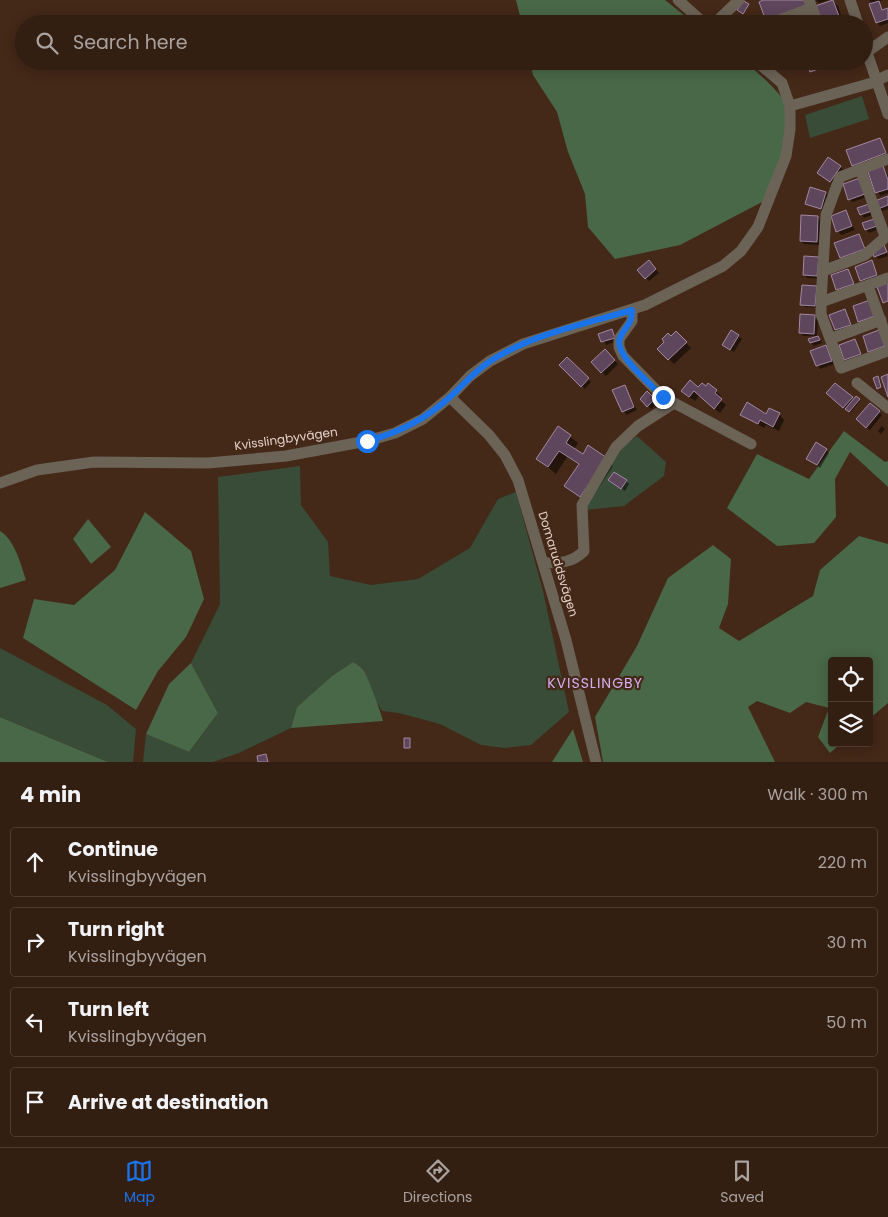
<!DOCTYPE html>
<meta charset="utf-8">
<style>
:root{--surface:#331e12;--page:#3b271b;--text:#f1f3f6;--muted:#a9a29f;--line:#4e3c32;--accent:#1a73e8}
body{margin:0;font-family:Poppins,sans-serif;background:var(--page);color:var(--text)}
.controls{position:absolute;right:15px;bottom:15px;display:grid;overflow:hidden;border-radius:5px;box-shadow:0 2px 12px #0003}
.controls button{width:45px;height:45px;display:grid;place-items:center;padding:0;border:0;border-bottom:1px solid var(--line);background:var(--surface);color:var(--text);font:25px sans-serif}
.stop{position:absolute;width:15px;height:15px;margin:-11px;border:4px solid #1a73e8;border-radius:50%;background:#fff}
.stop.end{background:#1a73e8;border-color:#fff;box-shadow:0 1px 5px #0008}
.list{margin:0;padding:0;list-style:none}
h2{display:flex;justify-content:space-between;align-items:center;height:65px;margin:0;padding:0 20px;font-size:21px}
h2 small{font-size:16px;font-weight:400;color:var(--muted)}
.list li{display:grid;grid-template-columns:32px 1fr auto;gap:15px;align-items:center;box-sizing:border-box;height:70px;margin:0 10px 10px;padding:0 10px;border:1px solid var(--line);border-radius:5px}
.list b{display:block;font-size:19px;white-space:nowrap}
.list p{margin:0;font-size:16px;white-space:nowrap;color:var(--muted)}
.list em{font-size:16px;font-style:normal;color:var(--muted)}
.icon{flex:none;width:28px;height:28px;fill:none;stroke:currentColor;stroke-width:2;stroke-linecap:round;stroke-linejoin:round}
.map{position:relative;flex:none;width:888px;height:762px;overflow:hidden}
.search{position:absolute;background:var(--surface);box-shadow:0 2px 12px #0003;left:15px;right:15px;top:15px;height:55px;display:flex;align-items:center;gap:12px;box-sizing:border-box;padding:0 18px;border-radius:28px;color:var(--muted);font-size:19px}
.sheet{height:385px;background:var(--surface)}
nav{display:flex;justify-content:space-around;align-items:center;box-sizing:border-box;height:70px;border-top:1px solid var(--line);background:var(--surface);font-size:14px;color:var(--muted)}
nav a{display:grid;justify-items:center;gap:2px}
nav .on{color:var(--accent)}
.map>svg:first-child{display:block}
.green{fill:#384c37}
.forest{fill:#496847}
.shadow{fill:#0007}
.building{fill:#5e465d;stroke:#a388a2}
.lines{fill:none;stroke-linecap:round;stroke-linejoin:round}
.minor{stroke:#6c6357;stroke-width:11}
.route{stroke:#1a73e8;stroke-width:6}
.labels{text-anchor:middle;stroke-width:4.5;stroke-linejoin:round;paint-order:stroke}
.street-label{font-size:12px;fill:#e3d0c7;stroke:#442818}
.neighbourhood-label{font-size:14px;letter-spacing:1px;fill:#d5aff2;stroke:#442818}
</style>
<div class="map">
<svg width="888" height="762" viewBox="0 0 888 762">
<rect width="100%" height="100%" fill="#442818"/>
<path class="green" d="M862,96L869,119L810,138L805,115Z
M637,436L666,462L664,476L624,506L586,510L587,502L619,449Z
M300,466L301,505L328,542L330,576L371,585L418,579L470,548L498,499L516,492L543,591L569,712L531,745L504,748L481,745L440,724L399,713L382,711L374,698L364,669L353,662L332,676L297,707L291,728L239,753L213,762H143L146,734L189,752L218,713L191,663L220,604L218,477Z
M0,648L107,705L136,729L133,762H108L0,717Z"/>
<path class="forest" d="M516,0H665L695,24H522Z
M530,61H744C757,72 786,96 790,112C795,132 773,181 766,200L680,245L615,259L588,227L585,194L568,152L557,112L533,75Z
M844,431L885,462L888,461V487L850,452L835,479L836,517L814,543L777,546L727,508L757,454L809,479Z
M145,512L191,551L204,599L186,637L158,671L136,710L23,638L34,599L74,605L115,570Z
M88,519L111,547L91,564L73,539Z
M0,531C15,540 21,565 26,580L0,588Z
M859,536L888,544V703L869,719V661H832V743H841L830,753L818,737L829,708L806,702L790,713L757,701L748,707L775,762H603L595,717L637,646L668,578L713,545L731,559L728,604L719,628L739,641L813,596L820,570Z
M353,662C356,664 360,666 363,669C366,672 382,715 383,721L291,728L297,707L332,676Z
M191,663L218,713L189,752L146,734L169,684Z
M0,717L108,762H0Z
M573,729L583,762H552Z"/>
<path class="shadow" d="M816,0H829L819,3Z
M883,0L878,2L883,10L888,9V23L880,26L877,23L873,4L869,0Z
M833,1L838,6L844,24H823Z
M880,140L888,157L856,168L853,165Z
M882,165L888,176V193L880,196L868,170Z
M840,167L844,170L834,184L819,173Z
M859,180L867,197L853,202L849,199Z
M826,193L829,196L824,211L807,204Z
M888,198V209L882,211L879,208Z
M869,205L874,214L864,218L861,214Z
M846,212L855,230L841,235L838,231Z
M818,218L821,221L819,245L804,244L801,241Z
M874,220L879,229L869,233L866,229Z
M859,235L867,253L844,261L841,258Z
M884,247L888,256L879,259L875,256Z
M805,257L820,279L807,278L804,275Z
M649,262L659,273L649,281L639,270Z
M871,262L880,279L864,284L856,267Z
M848,270L856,287L841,293L833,276Z
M816,287L818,308L805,307L802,304Z
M845,310L853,328L839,333L836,330Z
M814,317L818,320L817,336H803L800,332Z
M612,330L617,341L606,345L600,334Z
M732,332L742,339L734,352L727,348Z
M676,333L691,348L674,364L659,349Z
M818,337L822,343L814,346L811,343Z
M855,341L863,358L849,363L840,346Z
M826,346L834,364L820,369L812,351Z
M605,350L618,364L606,376L592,362Z
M567,358L591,382L585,389L561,365Z
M690,382L698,389L716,391L721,396L719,399L726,405L720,413L700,395L695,401L688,396Z
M835,384L854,401L856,398L860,401L851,412L830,397Z
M624,386L637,410L626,415L614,391Z
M647,393L657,403L651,409L642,399Z
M879,412L882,415L870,430L860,423Z
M779,414L784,420L779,431L766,425L764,428L742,415Z
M882,426L885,429L881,434L878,431Z
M559,428L578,443L574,449L583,456L606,459L613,466L588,504L565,486L579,465L567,457L556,474L538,459Z
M826,450L829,453L820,468L808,458Z
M626,481L629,484L625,491L613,483Z"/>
<path class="building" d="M763,0H805L807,5L766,21L759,2Z
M833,0L842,24H822L815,6Z
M744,1L749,4L743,14L737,10Z
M879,1L882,10L888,8V19L876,23L869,4Z
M806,12L811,24H792L790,18Z
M814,61H818L821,68L810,72L807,64Z
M880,138L886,153L852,166L846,150Z
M828,157L841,166L830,182L817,173Z
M882,163L888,180V189L875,193L867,169Z
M860,178L865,194L848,200L843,184Z
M810,187L826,192L821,209L805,204Z
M888,196V205L878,209L875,201Z
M869,204L872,211L860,215L857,208Z
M846,210L852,226L836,232L831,216Z
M801,215L818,216L817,242L800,241Z
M874,219L877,226L865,230L862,223Z
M859,234L865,249L840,258L834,243Z
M884,245L887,252L874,257L872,250Z
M804,256L819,257L817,276L803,275Z
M649,260L656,269L645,279L637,270Z
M872,260L877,275L860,281L855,267Z
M848,269L854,284L836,290L831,275Z
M888,283V301L883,303L877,287Z
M802,285L817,286L815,306L800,305Z
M870,300L875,316L858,322L853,306Z
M845,309L851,325L835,330L829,315Z
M800,314L815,315L814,334L799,333Z
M612,329L615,338L601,342L598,334Z
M731,330L739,335L730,350L722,345Z
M879,330L885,346L868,352L863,336Z
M676,331L687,342L668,360L657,349L664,342L662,339L668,333L671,336Z
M818,336L820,340L810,343L808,339Z
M855,339L861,354L844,360L839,345Z
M826,345L832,361L816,366L810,351Z
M605,349L615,360L601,373L591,362Z
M567,357L589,378L581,387L559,365Z
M888,374V397L881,377Z
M878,376L881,387L877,389L873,378Z
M690,380L698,387L702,383L706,386L708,383L717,390L715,393L722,399L714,409L694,391L689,397L681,391Z
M835,383L853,397L843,408L826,393Z
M625,385L634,407L622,412L612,390Z
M647,391L655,399L647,407L640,399Z
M856,396L860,399L849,412L845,409Z
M747,402L766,414L769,408L780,413L773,427L760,420L758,424L740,415Z
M870,403L880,411L866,428L856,419Z
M558,426L571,435L566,443L583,454L588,445L607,458L580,497L564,486L579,464L559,451L548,467L536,459Z
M816,442L827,449L817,465L806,459Z
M614,472L627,480L621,489L608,480Z
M404,738H410V748H404Z
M266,754L268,762H258L257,756Z"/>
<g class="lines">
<path class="minor" d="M678,0L705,24
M809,0L818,24
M850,0L858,24
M771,23L812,8
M714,24L739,0
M864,44L888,114
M867,52L888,37
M790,106L872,83L888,75
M888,159L840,177L826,215L821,302V314L841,368L888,351
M860,169L885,236
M823,271L865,255L888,235
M868,286L888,341
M821,302L888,278
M632,310V321L619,339V347L623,356L663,397L751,444
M830,339L881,320
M857,383L888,408
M450,397L489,435L505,455L518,480L566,640L596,762
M0,483L37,470L94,462L208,463L286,456L367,441L395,433L423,419L450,397L470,376L490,361L523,344L645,305L723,266L741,251L758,227L786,156L790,129V106L782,83L756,61
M543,563C560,563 572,563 584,551L582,505L616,447L638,426L674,403"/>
</g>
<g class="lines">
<path class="route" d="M367,441C398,433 425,420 450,397C463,385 474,372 489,362C531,334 585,324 632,310C632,326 625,325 620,338C613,354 652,385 663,397"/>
</g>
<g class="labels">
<g class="street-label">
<text transform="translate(286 439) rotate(-8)" y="4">Kvisslingbyvägen</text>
<text transform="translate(558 564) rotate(73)" y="4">Domaruddsvägen</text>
</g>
<g class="neighbourhood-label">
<text x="595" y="688">KVISSLINGBY</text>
</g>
</g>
</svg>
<div class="controls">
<button><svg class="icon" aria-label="locate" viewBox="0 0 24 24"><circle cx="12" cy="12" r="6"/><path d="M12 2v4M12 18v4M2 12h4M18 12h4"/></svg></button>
<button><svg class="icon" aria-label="layers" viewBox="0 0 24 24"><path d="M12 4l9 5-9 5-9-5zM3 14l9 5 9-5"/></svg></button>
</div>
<div class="stop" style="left:367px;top:441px"></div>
<div class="stop end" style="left:663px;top:397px"></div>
<div class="search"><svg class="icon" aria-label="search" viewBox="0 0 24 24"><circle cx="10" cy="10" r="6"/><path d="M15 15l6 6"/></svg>Search here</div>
</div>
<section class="sheet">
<h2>4 min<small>Walk · 300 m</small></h2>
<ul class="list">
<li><svg class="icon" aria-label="ahead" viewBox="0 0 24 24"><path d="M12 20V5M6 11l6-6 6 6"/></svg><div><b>Continue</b><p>Kvisslingbyvägen</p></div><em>220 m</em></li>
<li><svg class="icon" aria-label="right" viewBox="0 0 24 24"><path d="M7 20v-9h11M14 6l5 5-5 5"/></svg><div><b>Turn right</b><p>Kvisslingbyvägen</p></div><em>30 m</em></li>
<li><svg class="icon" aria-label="left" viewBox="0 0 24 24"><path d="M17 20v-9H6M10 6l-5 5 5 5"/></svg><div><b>Turn left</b><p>Kvisslingbyvägen</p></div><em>50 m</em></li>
<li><svg class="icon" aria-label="arrive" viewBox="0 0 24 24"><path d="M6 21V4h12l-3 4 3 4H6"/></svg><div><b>Arrive at destination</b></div></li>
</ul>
</section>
<nav>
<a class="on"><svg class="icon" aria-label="map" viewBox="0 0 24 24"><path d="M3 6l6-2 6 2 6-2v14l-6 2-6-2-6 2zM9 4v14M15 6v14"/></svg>Map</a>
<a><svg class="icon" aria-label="directions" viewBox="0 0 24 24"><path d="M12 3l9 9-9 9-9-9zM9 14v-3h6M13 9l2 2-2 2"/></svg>Directions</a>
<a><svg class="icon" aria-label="saved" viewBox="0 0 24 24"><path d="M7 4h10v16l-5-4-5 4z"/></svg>Saved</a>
</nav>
